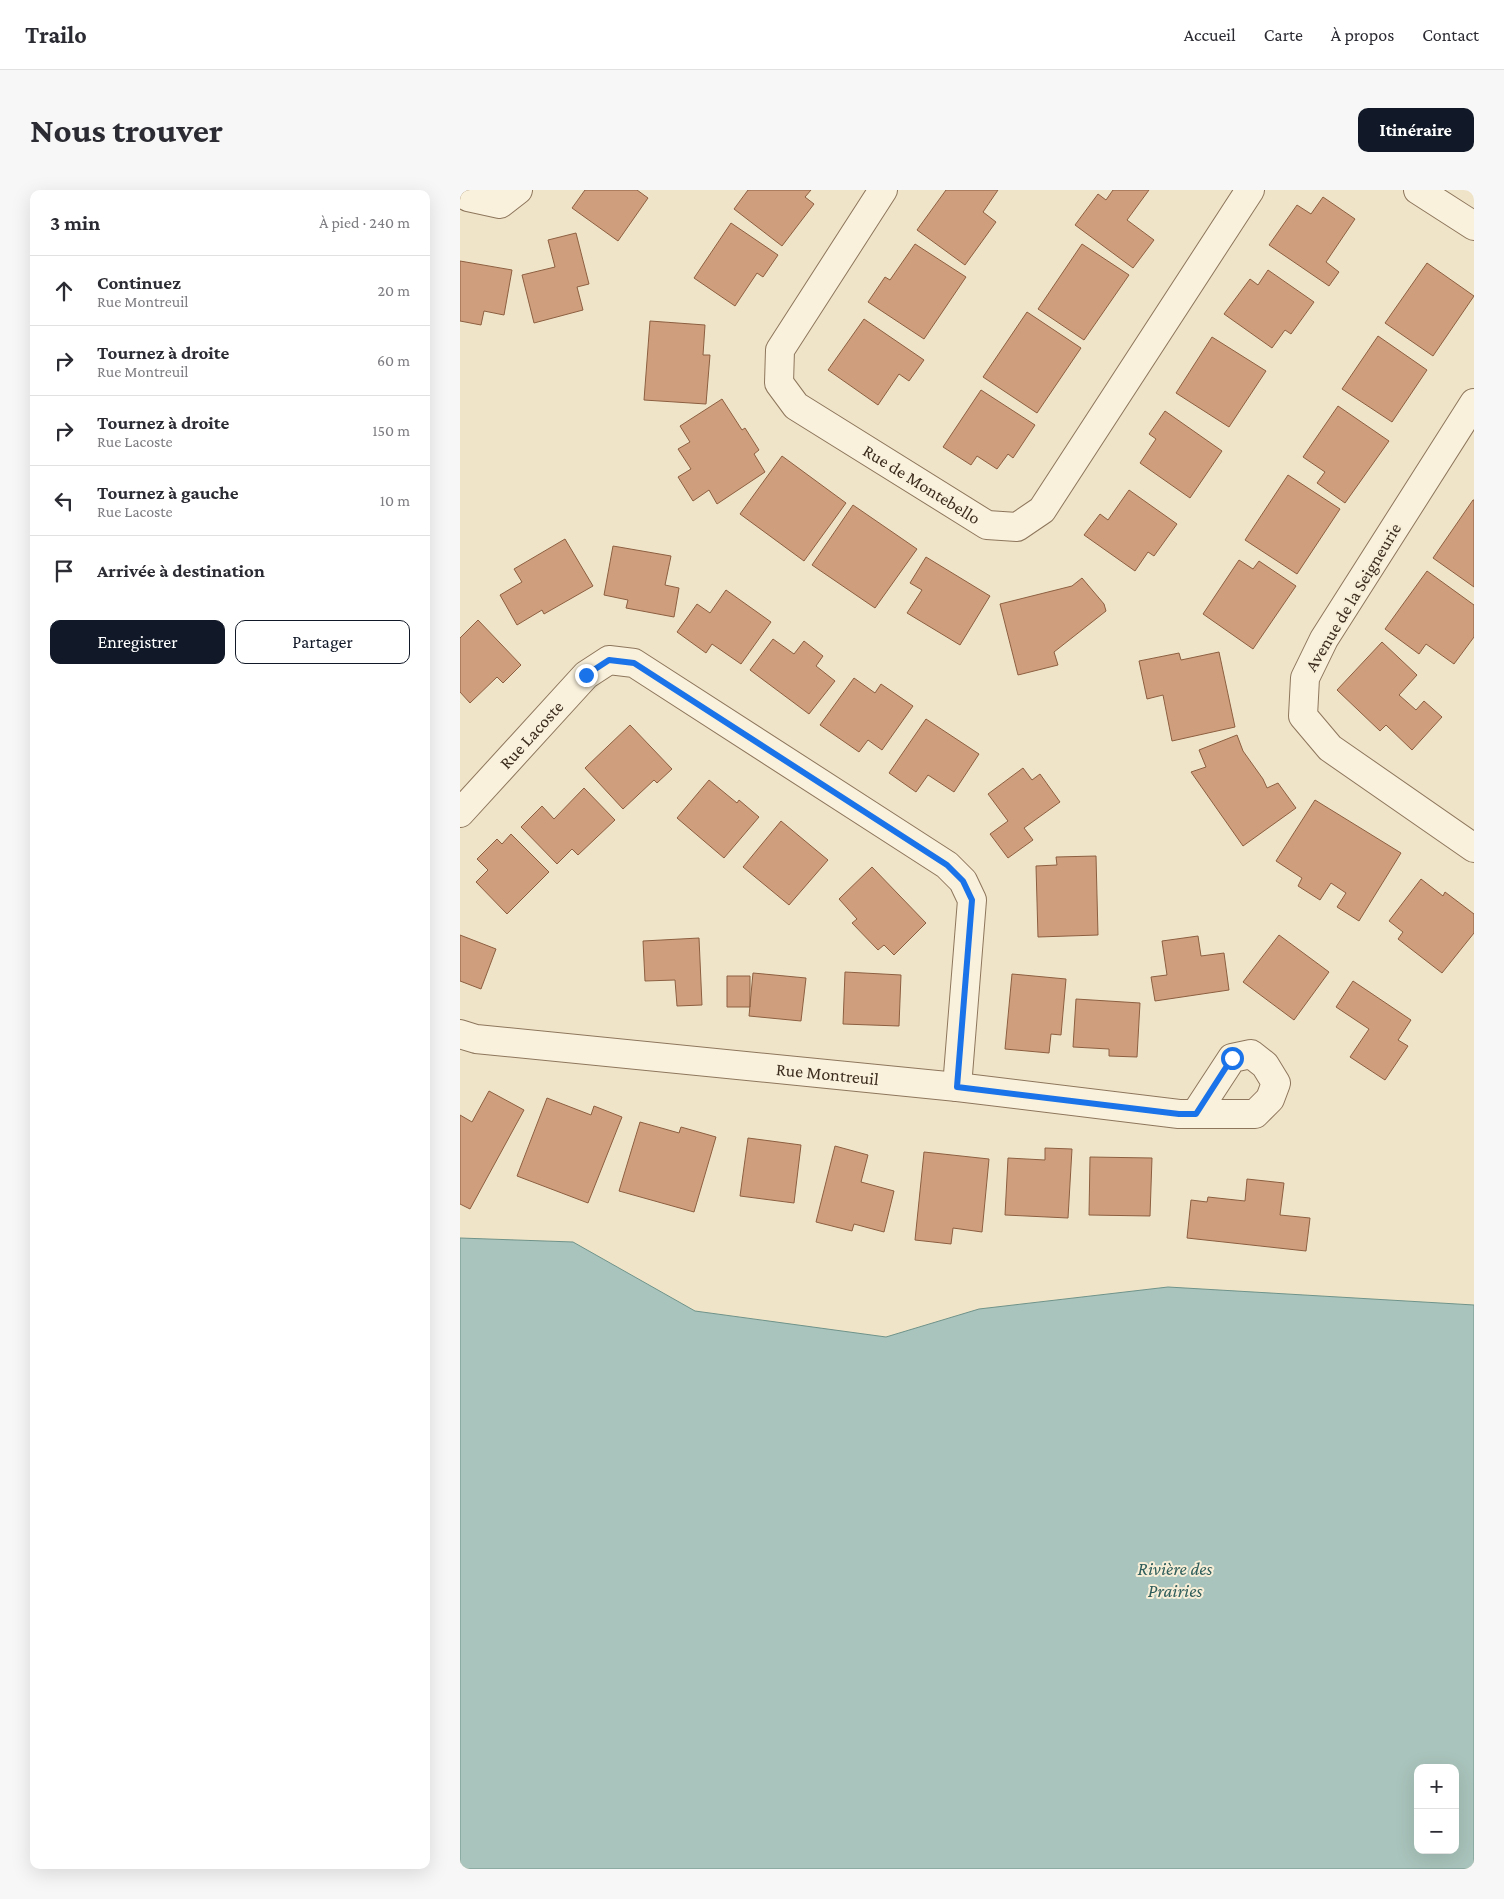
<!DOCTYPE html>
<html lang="fr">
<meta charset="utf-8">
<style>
:root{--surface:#fff;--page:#f7f7f7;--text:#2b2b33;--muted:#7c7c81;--line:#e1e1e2;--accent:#111827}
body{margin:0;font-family:"Crimson Pro",serif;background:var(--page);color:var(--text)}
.controls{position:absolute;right:15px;bottom:15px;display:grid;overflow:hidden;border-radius:10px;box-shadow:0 5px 20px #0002}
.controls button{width:45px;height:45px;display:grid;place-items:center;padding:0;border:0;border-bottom:1px solid var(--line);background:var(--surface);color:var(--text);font:25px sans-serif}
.stop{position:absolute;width:15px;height:15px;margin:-11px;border:4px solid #1a73e8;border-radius:50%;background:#fff}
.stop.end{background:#1a73e8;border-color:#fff;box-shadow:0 1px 5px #0008}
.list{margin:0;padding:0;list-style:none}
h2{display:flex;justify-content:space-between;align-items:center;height:65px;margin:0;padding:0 20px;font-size:21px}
h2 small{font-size:16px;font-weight:400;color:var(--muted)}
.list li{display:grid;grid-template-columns:32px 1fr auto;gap:15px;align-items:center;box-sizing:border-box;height:70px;padding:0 20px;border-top:1px solid var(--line)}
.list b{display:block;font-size:19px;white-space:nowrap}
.list p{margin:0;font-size:16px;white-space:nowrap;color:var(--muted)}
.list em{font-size:16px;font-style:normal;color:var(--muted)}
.actions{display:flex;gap:10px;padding:15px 20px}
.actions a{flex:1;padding:11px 0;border:1px solid var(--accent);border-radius:10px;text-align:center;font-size:18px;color:var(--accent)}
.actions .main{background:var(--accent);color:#fff}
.icon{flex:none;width:28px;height:28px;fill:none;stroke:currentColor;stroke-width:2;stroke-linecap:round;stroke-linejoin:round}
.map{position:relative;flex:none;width:1014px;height:1679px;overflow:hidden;border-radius:10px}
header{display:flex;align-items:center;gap:30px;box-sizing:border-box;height:70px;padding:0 25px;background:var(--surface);border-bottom:1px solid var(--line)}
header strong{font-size:24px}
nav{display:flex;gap:28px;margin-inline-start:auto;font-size:18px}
.intro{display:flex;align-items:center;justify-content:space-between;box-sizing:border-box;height:120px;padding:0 30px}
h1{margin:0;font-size:35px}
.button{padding:12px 22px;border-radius:10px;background:var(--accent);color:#fff;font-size:18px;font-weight:700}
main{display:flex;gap:30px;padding:0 30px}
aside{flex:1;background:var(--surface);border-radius:10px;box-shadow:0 5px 20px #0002}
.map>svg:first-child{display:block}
.water{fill:#a9c4bc;stroke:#6f938a;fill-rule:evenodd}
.building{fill:#cf9f7d;stroke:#8d5f41}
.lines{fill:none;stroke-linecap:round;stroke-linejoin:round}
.minor-casing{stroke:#8d765c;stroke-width:30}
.minor{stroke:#faf1dc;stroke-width:28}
.route{stroke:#1a73e8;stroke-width:6}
.labels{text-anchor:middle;stroke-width:4;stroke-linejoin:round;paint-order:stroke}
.street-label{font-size:18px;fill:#3d2e20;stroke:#f7eed8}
.water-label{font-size:19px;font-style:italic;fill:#2f5d5a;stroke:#f7eed8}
</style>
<header>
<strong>Trailo</strong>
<nav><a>Accueil</a><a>Carte</a><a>À propos</a><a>Contact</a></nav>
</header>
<div class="intro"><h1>Nous trouver</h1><a class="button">Itinéraire</a></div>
<main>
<aside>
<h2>3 min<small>À pied · 240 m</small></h2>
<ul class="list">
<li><svg class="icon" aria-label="ahead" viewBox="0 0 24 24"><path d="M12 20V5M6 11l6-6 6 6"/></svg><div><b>Continuez</b><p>Rue Montreuil</p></div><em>20 m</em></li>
<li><svg class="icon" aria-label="right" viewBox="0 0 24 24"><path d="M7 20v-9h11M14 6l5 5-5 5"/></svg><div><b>Tournez à droite</b><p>Rue Montreuil</p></div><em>60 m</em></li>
<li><svg class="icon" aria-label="right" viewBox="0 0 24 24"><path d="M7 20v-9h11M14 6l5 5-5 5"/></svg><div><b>Tournez à droite</b><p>Rue Lacoste</p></div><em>150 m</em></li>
<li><svg class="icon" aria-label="left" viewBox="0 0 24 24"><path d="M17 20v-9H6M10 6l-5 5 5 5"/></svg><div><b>Tournez à gauche</b><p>Rue Lacoste</p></div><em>10 m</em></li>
<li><svg class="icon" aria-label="arrive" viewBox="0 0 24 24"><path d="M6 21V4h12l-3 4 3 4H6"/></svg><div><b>Arrivée à destination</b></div></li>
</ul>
<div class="actions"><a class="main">Enregistrer</a><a>Partager</a></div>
</aside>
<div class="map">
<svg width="1014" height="1679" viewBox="0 0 1014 1679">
<rect width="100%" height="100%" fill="#f0e4c8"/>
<path class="water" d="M0,1048L113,1052L235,1121L426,1147L519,1119L708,1097L1014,1115V1679H0ZM958,1578H995V1660H958Z"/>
<path class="building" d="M125,0H177L188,8L158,51L112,18Z
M288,0H351L345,7L354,14L322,56L274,19Z
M486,0H538L523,22L536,32L505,75L457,40Z
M653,0H689L667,30L694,50L673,78L615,35L638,4L646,10Z
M863,7L895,29L866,72L879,82L869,96L809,55L837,15L851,24Z
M271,33L318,65L303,87L297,83L275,116L234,88Z
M116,43L129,94L117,97L123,120L74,133L62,85L95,77L88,50Z
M455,54L506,87L464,149L408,112L425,87L430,90Z
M622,54L669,85L624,150L578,119Z
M0,71L52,80L44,125L24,121L21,135L0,131Z
M967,73L1014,106L973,166L925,133Z
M808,80L854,112L831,144L825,140L812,158L764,124L790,89L798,95Z
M567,122L621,158L577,223L523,187Z
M404,129L464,170L449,191L439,184L418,215L368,180Z
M190,131L245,135L243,165H250L246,214L184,210Z
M918,146L967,180L932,232L882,199Z
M752,147L806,181L769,237L716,203Z
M521,200L575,235L553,268L548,264L537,279L517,266L511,275L483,257Z
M262,209L282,240L285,238L299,260L294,264L305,282L257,314L249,300L233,311L218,287L231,279L218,259L230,252L220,236Z
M878,216L929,251L885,313L857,293L865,282L843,267Z
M705,221L762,261L730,308L680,273L696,249L689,244Z
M322,266L386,313L344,371L280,324Z
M828,285L880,319L837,384L785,350Z
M669,300L717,334L694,366L688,362L675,381L624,345L640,324L648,330Z
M1013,310H1014V397L973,368Z
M393,315L457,359L415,418L352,375Z
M105,349L133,396L84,424L82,420L57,435L40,405L62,392L54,379Z
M153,356L211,366L205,395L219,398L214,427L166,418L168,410L144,405Z
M466,367L530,406L500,455L447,423L462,400L450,393Z
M779,370L793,379L799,371L836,396L793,459L743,424Z
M967,381L1014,415V447L994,474L966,454L959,464L925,439Z
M622,388L644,414L646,421L594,462L598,475L558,485L540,414L612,396Z
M266,400L311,432L281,474L252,454L246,463L217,442L237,414L250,423Z
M18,430L61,475L43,493L37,487L10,513L0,502V448Z
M313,449L334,464L344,451L363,466L356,476L375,491L349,524L290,480Z
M922,452L957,485L939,505L956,520L964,511L982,527L952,560L926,535L920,541L877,500Z
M759,462L775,537L712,551L703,505L687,509L679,471L719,463L721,470Z
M394,488L415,503L421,494L453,516L422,560L408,550L399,562L360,535Z
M466,529L519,564L494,602L468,585L456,602L429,583Z
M170,535L212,579L197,593L194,590L163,619L125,578Z
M777,545L783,561L803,589L807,598L818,593L836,618L783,656L731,582L746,577L739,560Z
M563,578L572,590L580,584L600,612L564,638L573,650L548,668L530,644L548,631L528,604Z
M249,590L277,613L279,610L299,627L264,668L217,628Z
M124,598L155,630L118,665L112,659L97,674L61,637L82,616L94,629Z
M855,610L941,663L899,731L877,717L886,703L871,693L860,710L838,696L842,688L816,671Z
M321,631L368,670L329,715L283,677Z
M51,644L89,682L47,724L16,692L28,680L17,669L37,649L42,654Z
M636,666L638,745L578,747L576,676L597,675L596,667Z
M412,677L466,733L434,765L424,755L418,760L392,733L397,729L379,709Z
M961,689L983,706L985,702L1014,724V743L982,783L938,749L943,742L929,731Z
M0,745L36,759L21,799L0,791Z
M819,745L869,782L834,830L783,792Z
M738,746L741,766L764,763L769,800L695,811L691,787L707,785L702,751Z
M239,748L242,815L217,816L215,790L185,791L183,751Z
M385,782L441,785L439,836L383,834Z
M293,783L346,788L341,831L289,826Z
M552,784L606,789L601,845L591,844L589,863L545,859Z
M267,786H290V817H267Z
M893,791L951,830L938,850L948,856L925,890L890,867L909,839L876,817Z
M616,809L680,813L677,867L649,866V859L613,857Z
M29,901L64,920L10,1019L0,1014V925L12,932Z
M87,908L131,925L134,916L162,927L128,1013L57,986Z
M180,932L219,943L221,937L256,947L234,1022L159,1001Z
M288,948L341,955L334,1013L280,1006Z
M375,956L408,965L401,992L434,1001L424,1042L394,1034L392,1041L356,1032Z
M585,958L612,959L608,1028L545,1025L548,968L585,970Z
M464,962L529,969L522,1042L493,1038L491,1054L455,1050Z
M630,967L692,968L690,1026L629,1025Z
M787,989L824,993L820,1025L850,1028L846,1061L727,1048L731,1010L747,1012L748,1007L785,1011Z"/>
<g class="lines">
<defs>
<g id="minor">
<path id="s1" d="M423,0L320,160L319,193L336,216L527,335L557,337L582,320L790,0"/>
<path d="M958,0L1014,36"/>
<path d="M0,2L8,7L40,14L58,0"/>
<path d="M1014,213L864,449L845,488L843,526L870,558L1014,658"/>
<path id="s2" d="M0,623L126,485L149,470L174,473L487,675L503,691L512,710L497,897"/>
<path id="s3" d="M0,844L16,849L497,897L719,924H795L810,909L816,893L805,875L791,864L772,868L736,923"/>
</g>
</defs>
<use href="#minor" class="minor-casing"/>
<use href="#minor" class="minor"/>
</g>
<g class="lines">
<path class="route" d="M126,485L149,470L174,473L487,675L503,691L512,710L497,897L719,924H736L772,868"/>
</g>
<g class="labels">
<g class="street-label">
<text dy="6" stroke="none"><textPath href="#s1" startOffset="400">Rue de Montebello</textPath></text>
<text transform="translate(893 407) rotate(-59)" y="6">Avenue de la Seigneurie</text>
<text dy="6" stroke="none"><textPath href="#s2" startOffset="106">Rue Lacoste</textPath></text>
<text dy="6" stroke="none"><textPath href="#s3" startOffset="370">Rue Montreuil</textPath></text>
</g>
<g class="water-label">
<text x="715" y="1385">Rivière des<tspan x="715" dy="22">Prairies</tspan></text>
</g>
</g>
</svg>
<div class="controls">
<button>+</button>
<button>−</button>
</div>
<div class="stop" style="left:772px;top:868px"></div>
<div class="stop end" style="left:126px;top:485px"></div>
</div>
</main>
